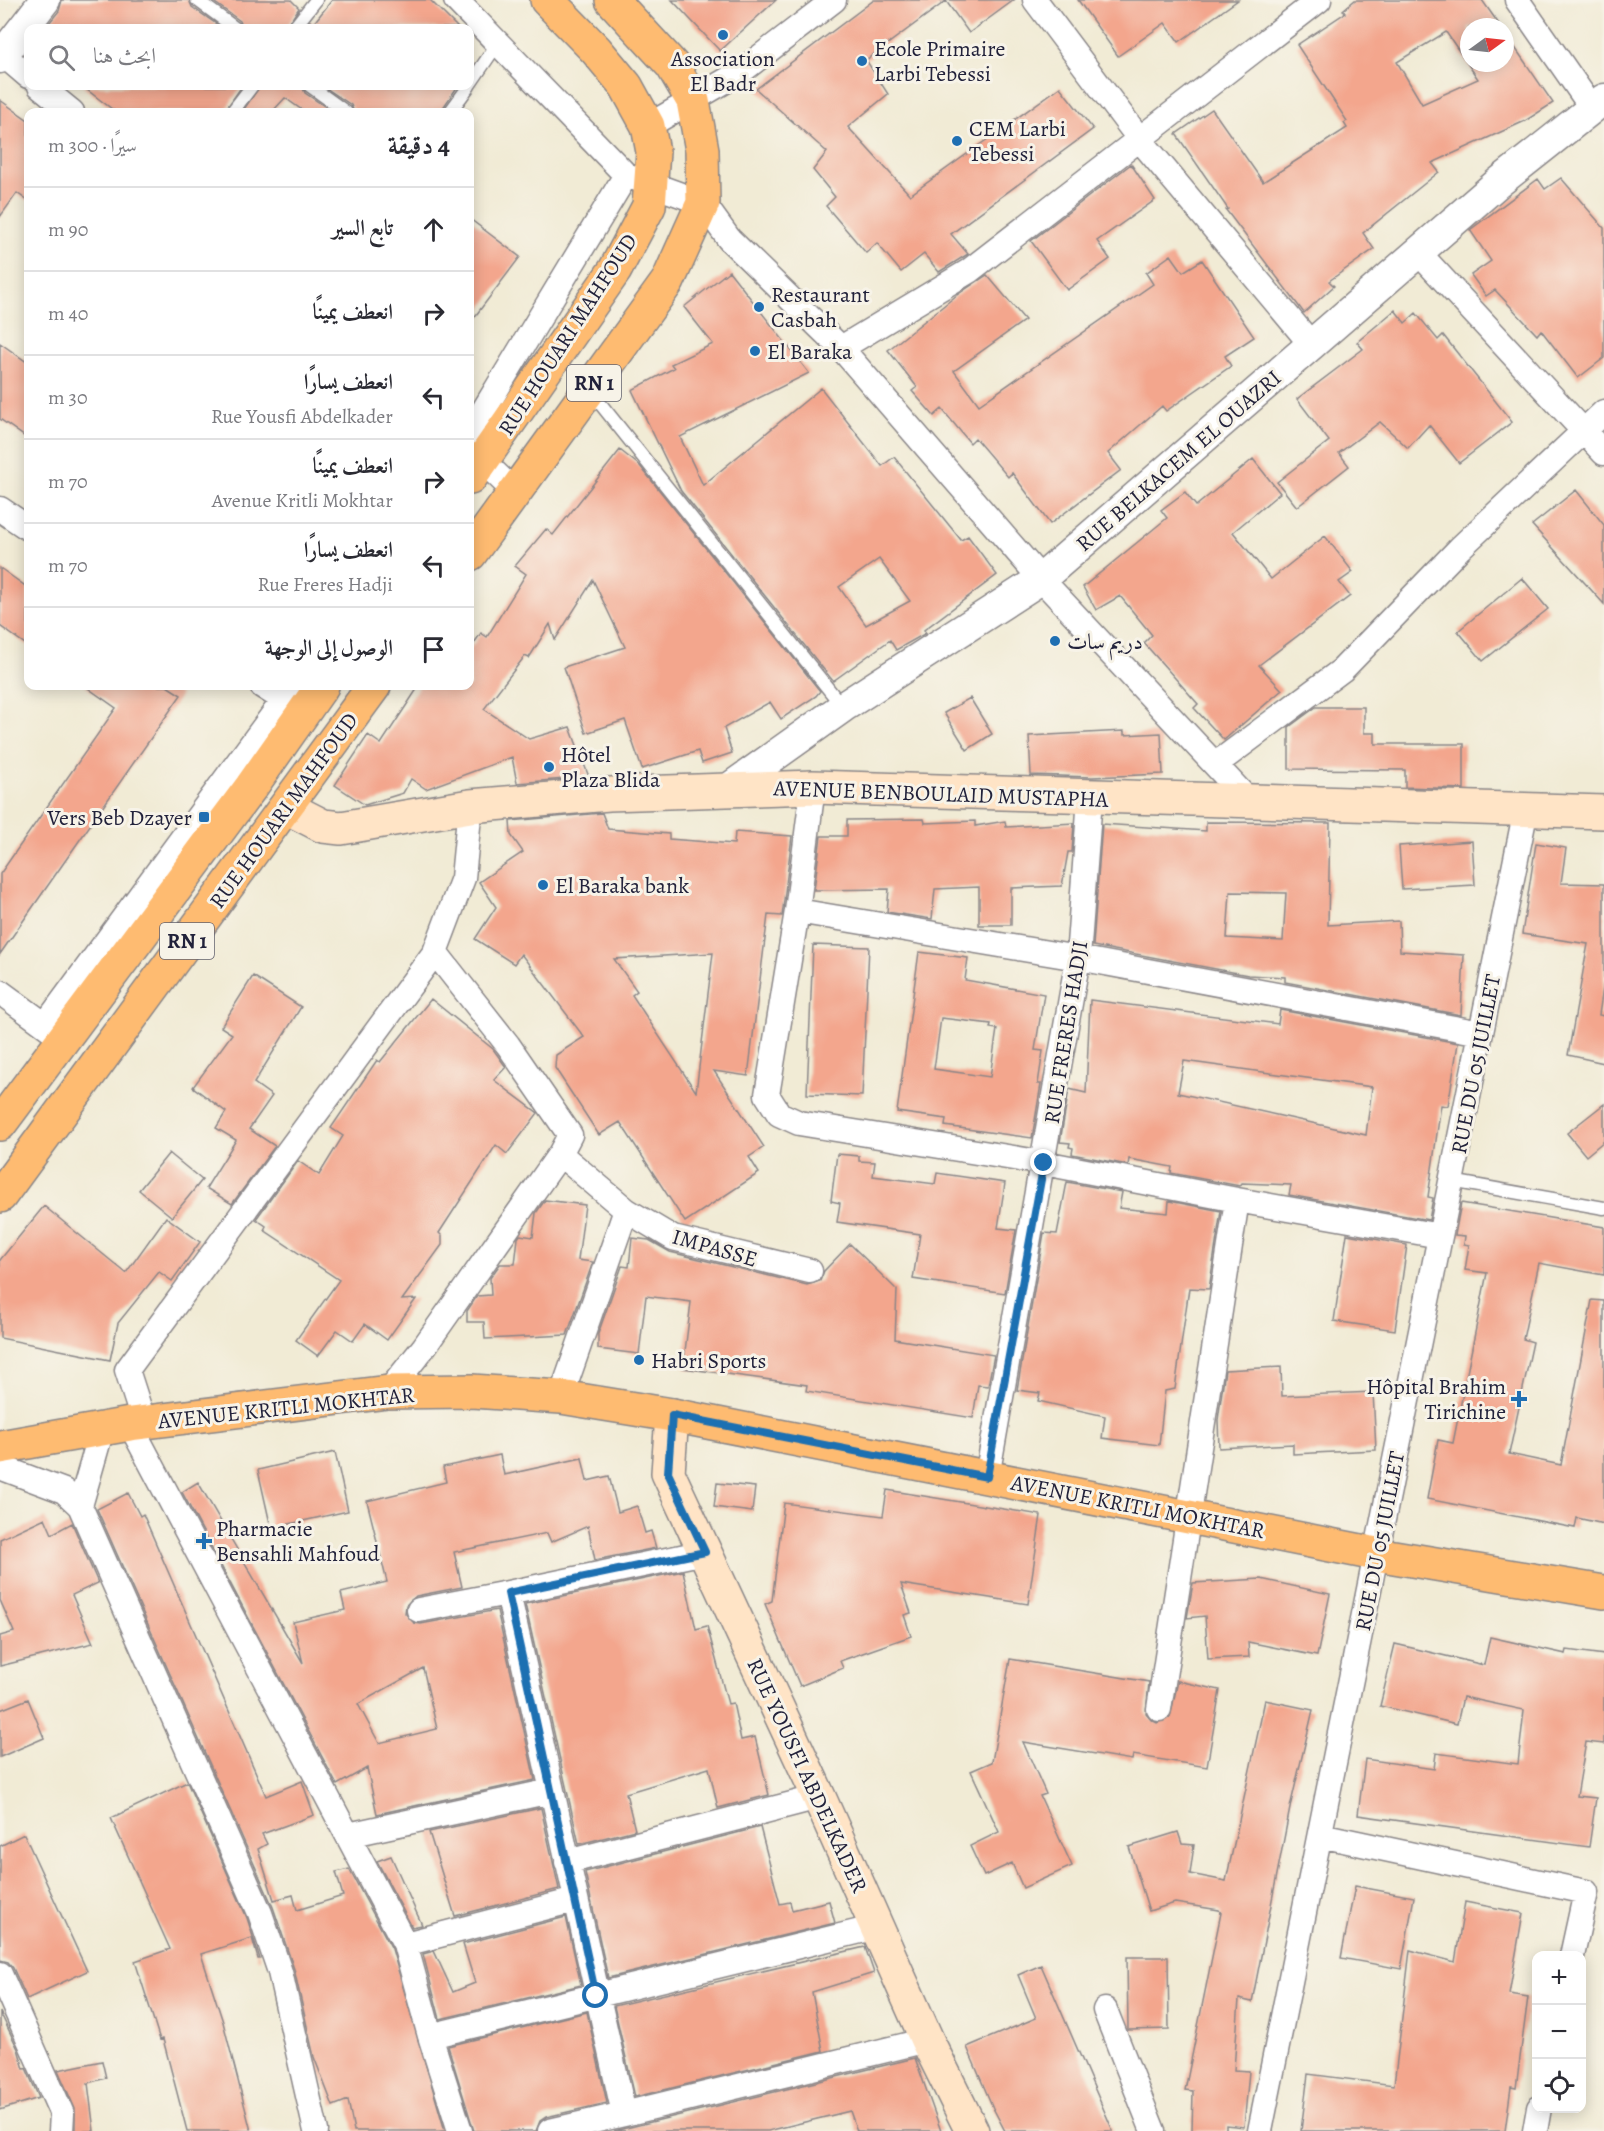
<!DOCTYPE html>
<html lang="ar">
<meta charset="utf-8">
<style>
:root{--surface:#fff;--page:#f2f2f3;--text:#2b2b33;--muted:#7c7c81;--line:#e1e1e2}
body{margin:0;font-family:Alegreya,Amiri,serif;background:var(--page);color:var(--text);direction:rtl}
.controls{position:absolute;right:18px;bottom:18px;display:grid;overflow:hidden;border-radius:12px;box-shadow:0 3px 15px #0003}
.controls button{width:54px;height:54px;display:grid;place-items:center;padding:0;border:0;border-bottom:2px solid var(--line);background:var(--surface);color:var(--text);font:30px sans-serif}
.compass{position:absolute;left:1460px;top:18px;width:54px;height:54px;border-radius:50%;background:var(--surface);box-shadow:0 3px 15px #0003;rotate:75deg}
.stop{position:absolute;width:18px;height:18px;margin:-14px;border:4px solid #1f6fb2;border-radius:50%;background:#fff}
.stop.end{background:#1f6fb2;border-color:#fff;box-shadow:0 2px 6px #0008}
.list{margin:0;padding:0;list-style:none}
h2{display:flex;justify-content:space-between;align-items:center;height:78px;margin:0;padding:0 24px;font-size:26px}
h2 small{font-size:20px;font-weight:400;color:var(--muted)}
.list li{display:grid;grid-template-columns:39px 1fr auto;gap:18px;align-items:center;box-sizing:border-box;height:84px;padding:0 24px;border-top:2px solid var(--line)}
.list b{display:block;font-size:22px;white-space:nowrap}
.list p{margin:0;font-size:20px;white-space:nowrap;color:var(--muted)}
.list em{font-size:20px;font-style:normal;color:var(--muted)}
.icon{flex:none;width:33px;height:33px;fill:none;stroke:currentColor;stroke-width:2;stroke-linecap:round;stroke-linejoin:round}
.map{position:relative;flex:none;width:1604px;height:2131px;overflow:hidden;direction:ltr}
.search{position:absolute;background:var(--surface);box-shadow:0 3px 15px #0003;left:24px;top:24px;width:450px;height:66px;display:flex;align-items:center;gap:15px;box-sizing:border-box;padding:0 21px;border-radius:12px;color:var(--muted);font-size:22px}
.panel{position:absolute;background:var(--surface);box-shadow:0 3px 15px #0003;left:24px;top:108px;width:450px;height:582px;border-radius:12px;direction:rtl}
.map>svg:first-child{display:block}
.building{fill:#f3a68d;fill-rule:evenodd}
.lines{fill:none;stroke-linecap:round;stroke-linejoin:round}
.service-casing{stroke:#8a8688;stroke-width:15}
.minor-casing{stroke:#8a8688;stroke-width:27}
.tertiary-casing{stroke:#8a8688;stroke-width:33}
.secondary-casing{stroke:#8a8688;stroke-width:36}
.primary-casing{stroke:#8a8688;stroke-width:36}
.service{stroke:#fff;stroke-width:12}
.minor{stroke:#fff;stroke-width:24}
.tertiary{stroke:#fff;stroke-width:30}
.secondary{stroke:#ffe4c6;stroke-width:33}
.primary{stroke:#febb71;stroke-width:33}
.route{stroke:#1f6fb2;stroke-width:8}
.poi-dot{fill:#1f6fb2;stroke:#f7f3e8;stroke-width:2}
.labels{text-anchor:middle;stroke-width:6;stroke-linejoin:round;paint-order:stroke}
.shield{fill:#f7f3e8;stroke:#62616f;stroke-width:1.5}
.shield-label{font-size:21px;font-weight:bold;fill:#22223b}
.poi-label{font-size:22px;fill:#22223b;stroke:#f7f3e8;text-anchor:start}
.street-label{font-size:22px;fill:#22223b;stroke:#f7f3e8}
</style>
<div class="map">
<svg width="1604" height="2131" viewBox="0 0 1604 2131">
<rect width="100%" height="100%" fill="#f7f3e8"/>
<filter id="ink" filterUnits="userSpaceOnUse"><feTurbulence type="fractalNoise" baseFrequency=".0167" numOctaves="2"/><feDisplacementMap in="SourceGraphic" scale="12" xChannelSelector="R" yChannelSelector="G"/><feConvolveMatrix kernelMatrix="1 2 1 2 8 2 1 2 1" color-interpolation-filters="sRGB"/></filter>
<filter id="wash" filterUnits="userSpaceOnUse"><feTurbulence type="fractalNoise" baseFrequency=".008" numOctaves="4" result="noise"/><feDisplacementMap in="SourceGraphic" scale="24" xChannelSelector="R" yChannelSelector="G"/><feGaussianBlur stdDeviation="1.35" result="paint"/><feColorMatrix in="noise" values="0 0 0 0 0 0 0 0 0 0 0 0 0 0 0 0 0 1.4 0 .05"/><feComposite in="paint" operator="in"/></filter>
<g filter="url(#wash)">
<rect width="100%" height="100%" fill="#f1ebd5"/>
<g id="blocks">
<path class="building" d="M62,0H189L192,7L222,28H45L59,11Z
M211,0H291L299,8L286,28H243L240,21Z
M332,0H430L458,28H304L310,21L313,24Z
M672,0H776L720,51Z
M874,0H1014L969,33L946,1L866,60L888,94L848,127L910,195L1060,87L1093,129L951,234L968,254L939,272L924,254L901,272L877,243L866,253L826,206L835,197L813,170L827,152L756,89Z
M1078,0H1238L1179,42L1165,23L1118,56Z
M1355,0H1482L1501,27H1469V63H1505V33L1553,103L1525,121L1432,163L1439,172L1363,233L1374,249L1329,281L1334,286L1304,313L1226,210L1228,209L1176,134L1212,109L1263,182L1347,128L1344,123L1347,121L1297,45L1345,13L1343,10ZM1446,32L1478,79L1422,104L1397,62Z
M82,86H242L224,112H116Z
M260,86H302L305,93L333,112H305L285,98L272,112H242Z
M323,86H458L440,112H354L351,105Z
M0,100L28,120V201L17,193L0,217Z
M1131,164L1155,200L1097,241L1110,259L1067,290L1031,241Z
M1561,178L1604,228V358L1578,378L1541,330L1537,335L1495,290L1486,296L1471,275L1491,261L1470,230L1538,179L1545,189Z
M470,219L520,257L470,323Z
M1171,255L1183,272L1202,260L1254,337L1225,356L1231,366L1166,411L1162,406L1108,453L1121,470L1050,524L1012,473L1008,477L975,438L970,443L942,409L934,416L912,391L917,387L888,350L957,295L987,275L1025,320L954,371L979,405L1153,284L1146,273Z
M729,271L809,373L680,437L703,485L821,388L882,466L894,457L961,540L968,536L997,575L924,630L926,633L896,650L890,640L833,681L681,491L632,390L674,368L671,364L713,344L684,307ZM879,559L910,601L866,625L839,587Z
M1395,310L1405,323L1416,313L1438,340L1443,335L1512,422L1459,463L1429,425L1408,448L1380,422L1339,453L1349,466L1297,507L1277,482L1329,441L1297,399L1363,349L1357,342Z
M0,343L28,363V439L0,419Z
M620,450L640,466L820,691L816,696L781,719L770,702L724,728L732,753L702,763L698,751L642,769L625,720L586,733L564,667L625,647L593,580L555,640L550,624L529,658L525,656L484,709L529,739L570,727L589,777L517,783L512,757L426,789L411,779L403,793L365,805L335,785L368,735L381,744L419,686H470V649L481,633L487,637L526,574L515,566L546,529L553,535Z
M1253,459L1280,493L1233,532L1271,579L1325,536L1353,572L1339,582L1350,596L1259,665L1282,690L1224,740L1194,708L1198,704L1144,643L1152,635L1120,596L1096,610L1083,587L1167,518L1161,510L1185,492L1196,506Z
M1576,490L1604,525V604L1532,525Z
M0,568L28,588V646L0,626Z
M1522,578L1548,609L1483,661L1458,631Z
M85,686H167L181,695L0,954V874L116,708Z
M970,698L992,734L967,750L944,713Z
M1316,707H1364V733H1375V744H1464V789L1405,787V770L1289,769V727Z
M1124,731V735L1161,733L1163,774L1092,777L1031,775L1029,736Z
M602,813L608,829L669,834V839L734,844L735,832L792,836L782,916L768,915L748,1076L714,1071L764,1147L749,1157L759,1173L685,1222L620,1122L599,1135L555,1068L556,1055L584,1037L521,954L514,964L475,939L496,907L479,882L523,852L511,835L510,821ZM713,953L701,1051L696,1092L632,995L637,991L614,959Z
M924,819L925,823L975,821V826L1005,821L1006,827L1074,823L1072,852H1068L1062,886L1011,888V925H979V887L935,889L932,919L887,912L889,889L814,890L821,836H847V820Z
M1206,822L1330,823L1328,925L1399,921L1400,951L1464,955L1461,1015L1285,982V977L1248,975L1093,946L1102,824L1206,831ZM1230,892L1286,893L1283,941L1227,938Z
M1472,841L1475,885L1402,889L1399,846Z
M1536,843L1566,848L1561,883L1604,884V981L1599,1015L1604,1016V1063L1568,1055L1588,944L1522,934Z
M813,945L869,947L862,1096L807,1094Z
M919,952L968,958L965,980L1044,994L1035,1050L1043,1051L1038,1084H1041L1032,1138L945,1126L946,1119L897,1112ZM941,1018L991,1024L990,1028L997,1029L990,1077L934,1069Z
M253,976L301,1007L254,1083L272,1096L249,1129L275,1146L232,1204L206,1188L236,1140L216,1128L226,1112L193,1087L232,1034L221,1027Z
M431,999L493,1049L506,1067L494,1080L538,1113L507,1154L496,1145L439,1233L442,1236V1245L402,1300L416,1299L387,1340L365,1324L353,1341L337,1330L318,1356L296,1340L339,1280L264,1230L266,1226L256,1219L298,1161L319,1175L343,1136L331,1128L377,1060L380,1062Z
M1090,1000L1278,1024L1280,1010L1458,1043L1448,1106L1441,1105L1428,1197L1433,1198L1429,1220L1289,1195L1291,1185L1242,1183L1240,1186L1171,1173L1172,1167L1129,1159L1128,1165L1072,1154L1073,1148L1069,1147L1070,1143L1060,1142L1069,1089L1086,1093ZM1184,1061L1372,1087L1366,1135L1178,1093Z
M1604,1104V1141L1586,1156L1567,1133Z
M169,1153L202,1180L172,1217L139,1190Z
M837,1154L859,1156V1161L875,1162L873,1176L935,1184L937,1173L1005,1183L998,1228L1016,1230L1005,1293L913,1279L920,1234L837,1222L840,1203L831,1201Z
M1067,1182L1122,1192L1119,1208L1168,1213L1169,1201L1221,1211L1209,1289L1189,1288L1175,1389L1165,1391L1159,1445L1102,1438L1105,1416L1038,1401L1040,1393L1017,1390L1044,1233L1057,1234Z
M545,1200L585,1205L578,1260L593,1262L567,1335L485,1339L484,1322H467V1311L477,1296L491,1295L490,1278L500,1264H515L518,1238L520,1235L533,1237L536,1213Z
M1461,1203L1604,1227V1275L1539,1263L1523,1339L1533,1342L1509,1454L1561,1465L1592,1300L1604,1301V1524L1577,1518L1575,1528L1427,1499L1438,1440L1453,1443L1487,1273L1465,1270L1469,1245L1464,1244L1465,1236L1455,1235Z
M44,1206L126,1273L166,1217L200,1242L172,1281L159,1272L118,1323L110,1360L0,1338V1260Z
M1347,1234L1407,1245L1395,1330L1334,1321Z
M632,1238L649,1240L670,1252L807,1285L820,1281L824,1271L850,1244L897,1290L895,1339L994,1355L988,1386L978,1385L973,1418L806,1391L807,1385L683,1368L691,1302L646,1296L639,1354L598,1349V1334L622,1266L629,1267Z
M1281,1367L1282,1396L1373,1392L1376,1450L1293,1454V1444L1219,1448L1218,1420L1225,1370Z
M335,1452L348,1511L271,1528L258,1470Z
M500,1455L504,1475L582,1458L587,1481L609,1476L618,1512L637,1506L645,1533L651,1531L656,1548L595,1560L588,1526L551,1542L547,1533L454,1552L462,1587L416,1596L406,1605L405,1613L414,1623L421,1624L497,1610L535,1780L377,1814L367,1768L337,1785L182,1492L198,1482L303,1663L293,1622L345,1610L341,1593L387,1582L367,1501L446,1482L443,1467ZM423,1668L437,1729L379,1743L358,1704Z
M717,1483L755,1487L752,1512L714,1507Z
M887,1490L1041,1515L1028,1604L901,1584L911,1613L904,1615L911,1636L840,1661L843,1668L800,1686L765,1604L772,1601L784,1503L883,1516Z
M128,1493L140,1516L143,1514L266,1796L302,1781L314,1815L262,1834L267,1844L258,1849L274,1900L293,1895L297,1910L343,1896L336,1872L349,1869L392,1949L445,2131H354L348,2100L333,2106L314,2057L294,1969L273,1907L97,1509Z
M45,1518L52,1534L72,1523L98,1583L72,1595L93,1643L0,1666V1636L14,1632L0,1600V1539Z
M683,1571L696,1629L707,1626L728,1704L733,1703L741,1740L755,1737L769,1795L718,1808L709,1768L626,1793L635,1830L579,1844L525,1604Z
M1261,1579L1330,1594L1317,1656L1248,1642L1249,1657L1208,1659L1205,1616L1187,1618L1193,1583Z
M1490,1637L1566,1654L1567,1650L1604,1655V1744L1586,1742L1577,1796L1596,1798L1589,1847L1358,1815L1365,1759L1434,1769L1436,1753L1518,1764L1524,1710L1463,1697L1457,1724L1380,1706L1395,1644L1484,1665Z
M1010,1659L1149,1682L1146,1714L1151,1720L1157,1723L1170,1717L1178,1681L1220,1690L1207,1767L1133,1755L1132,1760L1023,1742L1046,1794L1040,1796L1072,1866L1023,1888L1012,1863L984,1876L970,1846L999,1832L971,1771L992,1762Z
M28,1699L44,1738L0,1757V1710Z
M1265,1700L1313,1710L1291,1803L1252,2002L1239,1999L1234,2070L1249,2071L1244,2127L1226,2125V2131H1192L1193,2091L1185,2090L1221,1913L1219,1910L1175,1903L1149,1911L1129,1847L1178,1832L1182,1844L1194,1845L1190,1874L1226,1881Z
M187,1782L247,1918L260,1959H258L252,1938L201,1954L223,2022L251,2131H187L163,2039L160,2040L135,1961L170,1949L111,1818Z
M541,1808L559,1889L455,1916L429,1832Z
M760,1827L780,1904L790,1902L792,1910L829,1901L835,1923L608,1978L585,1872Z
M24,1834L87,1971L27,1999L13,1968L8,1962L0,1960V1846Z
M391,1856L422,1925L412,1927L377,1861Z
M1355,1886L1414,1897L1401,1969L1341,1958Z
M1465,1902L1523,1913L1509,1994L1528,1997L1516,2088L1511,2087L1505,2131H1301L1308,2074L1394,2085L1410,1950L1455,1962Z
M566,1917L581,1985L440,2019L423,1954L434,1951L453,1992L475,1983L463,1944Z
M865,1947L874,1973L812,1992L823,2051L635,2097L614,2006Z
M1127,1957H1168L1169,2029L1128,2030Z
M1041,1965L1113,2131H1005L993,2108L967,2047L1036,2018L1018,1975Z
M0,2012L18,2049L24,2069L26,2068L39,2098L0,2110Z
M587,2012L607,2103L546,2117L540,2121L536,2131H474L448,2046Z
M915,2058L941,2131H857L850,2111L768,2131H614Z
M102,2061L106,2078L88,2083L94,2131H75V2109L58,2070Z"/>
</g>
</g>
<g filter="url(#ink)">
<use href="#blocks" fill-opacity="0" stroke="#8a8688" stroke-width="1.5"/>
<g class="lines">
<defs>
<path id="service" d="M197,0L235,28
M294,28L316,0
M470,84L498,43
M310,86L346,112
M232,112L252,86
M450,112L469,86
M591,392L842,706
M1451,1181L1604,1208"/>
<path id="minor" d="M456,0L626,175L703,203L729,239L841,348L1041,579L1250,802
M1035,0L1141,141L1311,344
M1517,0L1592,108
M0,52L28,76
M40,86L72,112
M648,126L739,73L834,0
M1417,251L1604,453
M841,348L969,271L1319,0
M470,433L626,175
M471,450L515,492
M0,509L28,528
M262,686L284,700
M1216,764L1342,670L1460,548L1604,412
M813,787L797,911L767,1095L779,1114L799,1123L1044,1163L1237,1200L1159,1709
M797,911L1078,958L1481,1033
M0,992L56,1033
M45,1025L294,686
M560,1154L626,1210L561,1397
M1237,1200L1440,1236
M626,1210L673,1238L810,1271
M388,1392L424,1347L560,1154L570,1135L508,1045L435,952
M144,1423L127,1370L435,952L463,878L470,806
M130,1424L405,1944L430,2036L460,2131
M0,1467L64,1491L80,1506L260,1913L280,1972L316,2131
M987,1477L1078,958L1090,798
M80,1506L102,1429
M705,1552L508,1593L624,2114L927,2040
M419,1610L508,1593
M348,1835L551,1791
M1320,1835L1586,1892L1572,1956
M567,1862L819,1797
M405,1944L575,1900
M0,1974L62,2114L61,2131
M1105,2010L1153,2131
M430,2036L877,1927
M550,2131L624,2114
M1260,2131L1526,809
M1535,2131L1539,2108"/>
<path id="tertiary" d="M0,58L45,0
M728,789L843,707L1041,579L1498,183L1604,99"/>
<path id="secondary" d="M286,807L323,826L341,828L470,806L609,794L813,787L1604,812
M672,1415L668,1473L819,1797L927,2040L972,2131"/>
<path id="primary" d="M470,478L615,270L649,206L653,152L648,126L626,86L596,50L547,0
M470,554L668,281L703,203L702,150L693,101L672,65L612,0
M0,1124L251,787L322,686
M0,1196L374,686
M0,1447L130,1424L388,1392L472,1391L561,1397L672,1415L1376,1554L1604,1592"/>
</defs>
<use href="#service" class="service-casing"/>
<use href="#minor" class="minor-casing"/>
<use href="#tertiary" class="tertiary-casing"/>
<use href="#secondary" class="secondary-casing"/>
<use href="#primary" class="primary-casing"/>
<use href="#service" class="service"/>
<use href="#minor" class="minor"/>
<use href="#tertiary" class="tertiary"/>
<use href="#secondary" class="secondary"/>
<use href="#primary" class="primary"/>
</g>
</g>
<g class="lines" filter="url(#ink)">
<path class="route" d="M596,1996L508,1593L705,1552L668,1473L672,1415L987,1477L1044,1163"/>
</g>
<g class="poi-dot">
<circle cx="723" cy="35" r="6"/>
<circle cx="862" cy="61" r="6"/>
<circle cx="957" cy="141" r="6"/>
<circle cx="759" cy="307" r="6"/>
<circle cx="755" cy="351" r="6"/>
<circle cx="1055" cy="641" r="6"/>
<circle cx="549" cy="767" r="6"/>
<rect x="198" y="811" width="12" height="12" rx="3"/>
<circle cx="543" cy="885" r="6"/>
<circle cx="639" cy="1360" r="6"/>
<path d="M1516 1390h6v6h6v6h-6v6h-6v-6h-6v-6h6z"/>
<path d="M201 1532h6v6h6v6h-6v6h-6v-6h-6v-6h6z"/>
</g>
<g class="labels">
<g class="shield">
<rect x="567" y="365" width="54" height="36" rx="4.5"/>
<rect x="160" y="923" width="54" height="36" rx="4.5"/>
</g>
<g class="shield-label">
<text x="594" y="390">RN 1</text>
<text x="187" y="948">RN 1</text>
</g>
<g class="poi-label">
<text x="874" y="56">Ecole Primaire<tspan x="874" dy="25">Larbi Tebessi</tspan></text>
<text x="723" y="66" text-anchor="middle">Association<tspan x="723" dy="25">El Badr</tspan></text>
<text x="969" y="136">CEM Larbi<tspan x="969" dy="25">Tebessi</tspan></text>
<text x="771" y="302">Restaurant<tspan x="771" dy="25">Casbah</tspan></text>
<text x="767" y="359">El Baraka</text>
<text x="1067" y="649">دريم سات</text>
<text x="561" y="762">Hôtel<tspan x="561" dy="25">Plaza Blida</tspan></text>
<text x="192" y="825" text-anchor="end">Vers Beb Dzayer</text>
<text x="555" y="893">El Baraka bank</text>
<text x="651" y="1368">Habri Sports</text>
<text x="1506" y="1394" text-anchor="end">Hôpital Brahim<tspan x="1506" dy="25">Tirichine</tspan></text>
<text x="216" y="1536">Pharmacie<tspan x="216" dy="25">Bensahli Mahfoud</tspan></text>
</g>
<g class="street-label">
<text transform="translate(567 334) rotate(-57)" y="8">RUE HOUARI MAHFOUD</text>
<text transform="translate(1178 460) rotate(-41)" y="8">RUE BELKACEM EL OUAZRI</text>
<text transform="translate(941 793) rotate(2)" y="8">AVENUE BENBOULAID MUSTAPHA</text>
<text transform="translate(283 810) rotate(-54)" y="8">RUE HOUARI MAHFOUD</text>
<text transform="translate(1065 1032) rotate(-81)" y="8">RUE FRERES HADJI</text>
<text transform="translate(1475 1064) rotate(-79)" y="8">RUE DU 05 JUILLET</text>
<text transform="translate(715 1247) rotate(16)" y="8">IMPASSE</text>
<text transform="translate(286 1407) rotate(-6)" y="8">AVENUE KRITLI MOKHTAR</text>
<text transform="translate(1138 1506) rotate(11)" y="8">AVENUE KRITLI MOKHTAR</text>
<text transform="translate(1379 1541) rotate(-79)" y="8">RUE DU 05 JUILLET</text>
<text transform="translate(808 1775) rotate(65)" y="8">RUE YOUSFI ABDELKADER</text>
</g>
</g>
</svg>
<div class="controls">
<button>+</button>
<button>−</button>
<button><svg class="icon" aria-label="locate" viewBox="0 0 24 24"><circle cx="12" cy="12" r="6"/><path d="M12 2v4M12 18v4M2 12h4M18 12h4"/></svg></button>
</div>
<svg class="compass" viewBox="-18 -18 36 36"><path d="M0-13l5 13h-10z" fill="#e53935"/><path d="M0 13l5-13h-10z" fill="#7c7c81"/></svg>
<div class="stop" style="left:596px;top:1996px"></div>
<div class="stop end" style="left:1044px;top:1163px"></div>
<div class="search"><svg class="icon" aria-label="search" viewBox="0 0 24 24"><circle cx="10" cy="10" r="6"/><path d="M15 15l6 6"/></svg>ابحث هنا</div>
<section class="panel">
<h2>4 دقيقة<small>سيرًا · 300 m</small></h2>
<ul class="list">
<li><svg class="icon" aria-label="ahead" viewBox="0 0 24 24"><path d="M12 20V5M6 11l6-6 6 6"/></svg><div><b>تابع السير</b></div><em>90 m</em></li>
<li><svg class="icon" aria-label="right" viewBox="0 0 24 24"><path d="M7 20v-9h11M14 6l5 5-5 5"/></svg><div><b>انعطف يمينًا</b></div><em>40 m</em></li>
<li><svg class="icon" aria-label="left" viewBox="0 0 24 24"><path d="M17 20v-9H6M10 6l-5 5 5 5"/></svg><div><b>انعطف يسارًا</b><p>Rue Yousfi Abdelkader</p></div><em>30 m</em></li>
<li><svg class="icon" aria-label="right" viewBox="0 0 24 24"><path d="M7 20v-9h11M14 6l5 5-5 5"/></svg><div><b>انعطف يمينًا</b><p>Avenue Kritli Mokhtar</p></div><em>70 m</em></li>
<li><svg class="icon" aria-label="left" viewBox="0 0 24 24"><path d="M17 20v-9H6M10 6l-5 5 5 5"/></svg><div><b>انعطف يسارًا</b><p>Rue Freres Hadji</p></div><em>70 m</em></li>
<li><svg class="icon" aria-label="arrive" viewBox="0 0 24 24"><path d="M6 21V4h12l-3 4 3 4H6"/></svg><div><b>الوصول إلى الوجهة</b></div></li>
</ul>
</section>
</div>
